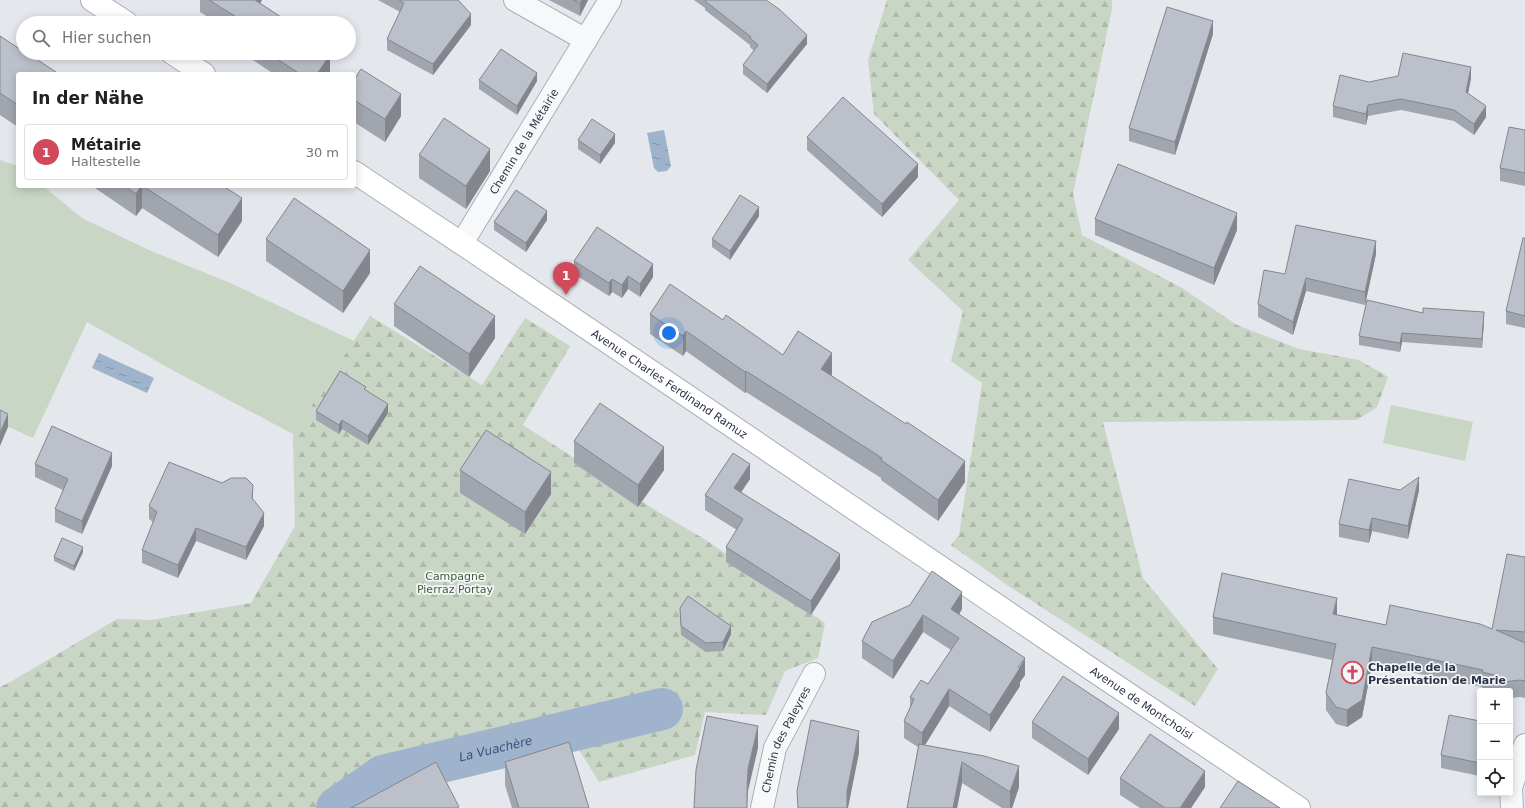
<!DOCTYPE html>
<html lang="de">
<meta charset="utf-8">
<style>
:root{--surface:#fff;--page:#f6f6f6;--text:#202124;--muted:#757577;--line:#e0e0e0;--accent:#d1495b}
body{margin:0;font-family:"DejaVu Sans",sans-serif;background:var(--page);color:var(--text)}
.controls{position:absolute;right:12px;bottom:12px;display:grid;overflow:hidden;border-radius:4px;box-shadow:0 2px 10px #0003}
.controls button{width:36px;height:36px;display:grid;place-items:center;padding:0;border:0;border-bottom:1px solid var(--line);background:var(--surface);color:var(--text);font:20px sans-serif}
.you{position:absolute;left:669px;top:333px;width:14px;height:14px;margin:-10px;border:3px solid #fff;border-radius:50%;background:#1a73e8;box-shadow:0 0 0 6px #1a73e833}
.badge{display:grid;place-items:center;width:26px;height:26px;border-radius:50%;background:var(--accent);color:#fff;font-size:13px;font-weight:700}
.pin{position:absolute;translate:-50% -33px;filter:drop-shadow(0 1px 2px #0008)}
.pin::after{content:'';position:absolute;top:21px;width:14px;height:12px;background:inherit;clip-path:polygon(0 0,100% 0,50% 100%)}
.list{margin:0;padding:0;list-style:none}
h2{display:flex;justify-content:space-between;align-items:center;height:52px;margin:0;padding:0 16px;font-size:17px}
h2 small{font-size:13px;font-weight:400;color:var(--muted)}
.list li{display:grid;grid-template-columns:26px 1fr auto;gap:12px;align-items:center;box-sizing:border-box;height:56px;margin:0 8px 8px;padding:0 8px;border:1px solid var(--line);border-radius:4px}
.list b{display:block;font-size:15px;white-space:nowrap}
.list p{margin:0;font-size:13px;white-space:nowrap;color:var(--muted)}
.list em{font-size:13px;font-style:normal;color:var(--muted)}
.icon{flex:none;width:22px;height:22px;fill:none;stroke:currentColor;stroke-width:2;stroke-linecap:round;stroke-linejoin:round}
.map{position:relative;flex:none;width:1525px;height:808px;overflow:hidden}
.search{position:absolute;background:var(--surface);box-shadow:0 2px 10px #0003;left:16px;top:16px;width:340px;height:44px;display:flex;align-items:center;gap:10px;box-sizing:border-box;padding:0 14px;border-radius:22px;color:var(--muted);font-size:15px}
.panel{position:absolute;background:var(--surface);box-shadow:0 2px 10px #0003;left:16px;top:72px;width:340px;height:116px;border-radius:4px}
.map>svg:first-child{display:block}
.forest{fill:url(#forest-firs)}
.garden{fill:#c9d6c5}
.water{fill:url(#water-ripples)}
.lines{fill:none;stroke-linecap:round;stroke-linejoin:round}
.river{stroke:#9fb4cc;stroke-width:42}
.street-casing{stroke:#a9aeb7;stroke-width:24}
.secondary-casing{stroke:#a9aeb7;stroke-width:24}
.street{stroke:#f7f8fa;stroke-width:22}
.secondary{stroke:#fff;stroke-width:22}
.wall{fill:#a1a5ae}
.shaded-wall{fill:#83868d}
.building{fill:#bbc0ca;stroke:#83868d}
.labels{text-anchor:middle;stroke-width:3.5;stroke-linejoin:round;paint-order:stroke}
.street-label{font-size:11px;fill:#2b3445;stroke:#f4f6f9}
.park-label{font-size:11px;fill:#3f6138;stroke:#f4f6f9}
.poi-label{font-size:11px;font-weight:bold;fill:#2b3445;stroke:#f4f6f9;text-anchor:start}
.water-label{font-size:12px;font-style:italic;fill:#34527a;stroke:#f4f6f9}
</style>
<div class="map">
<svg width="1525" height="808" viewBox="0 0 1525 808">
<defs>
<pattern id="forest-firs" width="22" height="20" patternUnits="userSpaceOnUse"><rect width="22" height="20" fill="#c9d6c5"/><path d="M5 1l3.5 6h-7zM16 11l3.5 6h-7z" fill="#adb8ab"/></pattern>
<pattern id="water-ripples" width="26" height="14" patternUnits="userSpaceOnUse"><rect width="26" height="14" fill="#9fb4cc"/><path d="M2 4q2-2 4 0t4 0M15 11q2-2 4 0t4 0" fill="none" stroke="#8293a7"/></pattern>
</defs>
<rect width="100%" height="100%" fill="#e4e7ec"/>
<path class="forest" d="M887,0H1112V9L1073,194L1082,235L1182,288L1237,325L1299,349L1359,360L1388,377L1377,407L1357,420L1103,422L1143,578L1218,669L1195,706L1010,587L951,545L959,535L982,383L951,361L963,311L908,260L959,200L874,114L868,60Z
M370,316L482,385L525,318L570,346L523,425L655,510L706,540L825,623L818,658L785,671L766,715L705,712L695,755L599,782L576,745L533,738L384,772L334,808H0V687L12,681L117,619L151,620L251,603L295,526L293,434Z"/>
<path class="garden" d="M0,160L18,166V186H43L82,218L151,251L228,282L354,341L293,434L176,372L87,322L33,438L0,423Z
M1391,405L1473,422L1465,461L1383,443Z"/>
<path class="water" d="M664,130L671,166L667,171L658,172L654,168L647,133Z
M99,353L154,378L147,393L92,368Z"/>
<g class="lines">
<path class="river" id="s1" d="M337,808L383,776L662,709"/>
<defs>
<g id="street">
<path d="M515,0L586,40"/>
<path id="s2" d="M462,243L610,0"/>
<path id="s3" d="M762,808L775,748L814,674"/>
<path d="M1512,808L1511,788L1525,745"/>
</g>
<g id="secondary">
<path d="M92,0L127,23"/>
<path d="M172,53L204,74"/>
<path id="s4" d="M354,172L473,251L1094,671L1299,808"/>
</g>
</defs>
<use href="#street" class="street-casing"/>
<use href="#secondary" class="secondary-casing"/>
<use href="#street" class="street"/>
<use href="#secondary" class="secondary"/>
</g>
<path class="wall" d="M200,0H262L260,3L290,23H218L200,12Z
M378,0H458L471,25L433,75L387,50V39L400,12Z
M549,0H588L580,16Z
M694,0H766L807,44L767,93L743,74V65L754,51L750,47V45L705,10V8Z
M1213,34L1175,155L1129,141V128Z
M0,36L18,74V127L0,115Z
M247,53H327L330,72L329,74H274L247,56Z
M1471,78L1468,94L1486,117L1474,135L1454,121L1401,110L1368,116L1366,125L1333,117V106L1369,82Z
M354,80L401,116L385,142L354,122Z
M479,80L537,81L517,115L479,89Z
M1525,130V186L1500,181V168Z
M807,137L918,177L882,217L807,150Z
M578,140L615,143L600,164L578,149Z
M419,155L490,171L466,209L419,178Z
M92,186H223L242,221L218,257L142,208L136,216Z
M759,216L730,260L712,247V239Z
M1095,219L1237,230L1214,285L1095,235Z
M547,220L526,252L494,230V222Z
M1525,238V328L1506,324V311Z
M266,239L370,273L343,313L266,261Z
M1376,254L1365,305L1306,291L1293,335L1258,317V304L1285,274Z
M574,261L653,277L640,297L628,289L622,298L612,292L609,296L574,274Z
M394,304L495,338L469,377L394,326Z
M1423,313L1484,321L1482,348L1402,342L1400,352L1359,345V336Z
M650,314L723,320L783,355L832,374L831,375L965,482L938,521L881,480V478L746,392L745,393L686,351L683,356L650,334Z
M366,391L388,413L368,445L342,429L339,434L316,420V411Z
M574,441L664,470L638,507L574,463Z
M35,464L112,466L82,534L55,522V509L63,490L35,477Z
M460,470L551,494L525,534L460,493Z
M750,479L741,492L840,569L811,615L726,562V547L737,530L705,510V495Z
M1400,490H1419L1408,539L1372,531L1369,543L1339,537V524Z
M253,498V500L264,526L246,560L196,541L178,578L142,563V550L153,522L149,519V506Z
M83,552L74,571L54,561V557Z
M1525,557V698L1520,697L1510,698V691H1490L1482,689V687L1372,664L1362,717L1347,727L1336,724L1326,710V693L1332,660L1213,634V617L1337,615L1386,625L1492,629Z
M680,608L731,634L723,651L706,652L681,635Z
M962,609L959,615L1025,675L1020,682V686L990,732L949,706L925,745L1019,787L1012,808H1002L962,783L957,808H907L918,747L904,738V721L910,708V697L928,684L951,650L923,632L893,679L862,658V641L872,622Z
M1480,721V776L1441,768V755Z
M1032,722L1119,729L1088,775L1032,738Z
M505,762L589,808H512L505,785Z
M1120,778L1205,787L1191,808H1140L1120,795Z"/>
<path class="shaded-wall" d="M253,0H262L253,16Z
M582,0H588L580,16V3Z
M471,14V25L433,75V64Z
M1213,21V34L1175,155V142Z
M807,35V44L767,93V84Z
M330,55V72L329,74H317Z
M1471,67V78L1466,103V92Z
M537,73V81L517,115V106Z
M401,94V116L385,142V119Z
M1368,105V116L1366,125V114Z
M1486,106V117L1474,135V124Z
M615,134V143L600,164V155Z
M490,149V171L466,209V186Z
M918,164V177L882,217V204Z
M141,186H142V208L136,216V194Z
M242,198V221L218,257V235Z
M759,207V216L730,260V251Z
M547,211V220L526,252V243Z
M1237,213V230L1214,285V268Z
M1376,241V254L1365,305V292Z
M370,250V273L343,313V291Z
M653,264V277L640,297V284Z
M628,276V289L622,298V285Z
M1306,278V291L1293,335V322Z
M612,279V292L609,296V283Z
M1484,312V321L1482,348V339Z
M495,316V338L469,377V354Z
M686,331V351L683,356V336Z
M1402,333V342L1400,352V343Z
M832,353V374L821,390V369Z
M746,371V392L745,393V372Z
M388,404V413L368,445V436Z
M8,414V427L0,446V433Z
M342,420V429L339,434V425Z
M664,447V470L638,507V485Z
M112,453V466L82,534V521Z
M965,461V482L938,521V500Z
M750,464V479L734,503V488Z
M551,472V494L525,534V512Z
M1419,477V490L1408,539V526Z
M253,485V498L252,511V498Z
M264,513V526L246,560V547Z
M1372,518V531L1369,543V530Z
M196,528V541L178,578V565Z
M83,547V552L74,571V566Z
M840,554V569L811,615V601Z
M962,592V609L951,627V609Z
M1337,598V615L1333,614Z
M923,615V632L893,679V661Z
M731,626V634L723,651V642Z
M1372,647V664L1362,717L1347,727V710Z
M1025,658V675L1020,682V686L990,732V715Z
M949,689V706L922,750V733Z
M1119,713V729L1088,775V759Z
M758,726V748L748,791L747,808V791L748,769Z
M1513,728V741L1510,751V738Z
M859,731V753L848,808H847V791Z
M962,762V783L957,808H953Z
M1019,766V787L1012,808H1010V792Z
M1205,771V787L1191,808H1180Z"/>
<path class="building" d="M209,0H255L290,23H246Z
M399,0H458L471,14L433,64L387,39L404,3Z
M573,0H582L580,3Z
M706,0H766L779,9L807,35L767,84L743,65L758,45L750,38L751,37L705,1Z
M1167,7L1213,21L1175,142L1129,128Z
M0,36L23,51V53H27L59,74H18V105L0,93Z
M501,49L537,73L517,106L479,80Z
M268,53H327L330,55L317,74H300Z
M1403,53L1471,67L1466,92L1486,106L1474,124L1454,110L1401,99L1368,105L1366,114L1333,106L1340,75L1369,82L1398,76Z
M361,69L401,94L385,119L354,100V80Z
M843,97L918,164L882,204L807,137Z
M444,118L490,149L466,186L419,155Z
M592,119L615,134L600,155L578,140Z
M1509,127L1525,130V173L1500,168Z
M1118,164L1237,213L1214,268L1095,219Z
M125,186H141L136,194Z
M143,186H223L242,198L218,235Z
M516,190L547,211L526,243L494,222Z
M740,195L759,207L730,251L712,239Z
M294,198L370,250L343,291L266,239Z
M1296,225L1376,241L1365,292L1306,278L1293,322L1258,304L1264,270L1285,274Z
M597,227L653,264L640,284L628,276L622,285L612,279L609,283L574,261Z
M1523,238H1525V316L1506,311Z
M420,266L495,316L469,354L394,304Z
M670,284L723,320L726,315L783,355L798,331L832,353L821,369L906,424L907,422L965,461L938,500L881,460L882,458L746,371L745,372L686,331L683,336L650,314Z
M1367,300L1423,313V308L1484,312L1482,339L1402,333L1400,343L1359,336Z
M340,371L366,387L364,389L388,404L368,436L342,420L339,425L316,411Z
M600,403L664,447L638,485L574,441Z
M0,410L8,414L0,433Z
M52,426L112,453L82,521L55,509L68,479L35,464Z
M486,430L551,472L525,512L460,470Z
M733,453L750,464L734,488L840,554L811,601L726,547L743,519L705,495Z
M169,462L222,483L231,478H246L253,485L252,498L264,513L246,547L196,528L178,565L142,550L157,512L149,506Z
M1419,477L1408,526L1372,518L1369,530L1339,524L1349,479L1400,490Z
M62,538L83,547L74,566L54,557Z
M1507,554L1525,557V632L1496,630L1525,643V681L1520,680L1504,682L1495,675L1482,672L1483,670L1372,647L1362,700L1347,710L1336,707L1326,693L1336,644L1213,617L1222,573L1337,598L1333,614L1386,625L1390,605L1480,624L1492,629Z
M932,571L962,592L951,609L1025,658L1018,667L1020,668L990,715L949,689L922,733L904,721L914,699L910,697L921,680L928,684L959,638L923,615L893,661L862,641L872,622L910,605Z
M688,596L731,626L723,642L706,643L681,626L680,608Z
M1063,676L1119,713L1088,759L1032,722Z
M1449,715L1480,721V763L1441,755Z
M707,716L758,726L748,769L747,791V808H694L696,770Z
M811,720L859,731L847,791V808H798L797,791Z
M1510,727L1513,728L1510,738Z
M1150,734L1205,771L1180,808H1165L1120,778Z
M569,742L589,808H519L505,762Z
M919,744L984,756L1019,766L1010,792L962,762L953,808H907Z
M436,762L459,807L457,808H351Z
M1238,781L1280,808H1220Z"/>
<defs>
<symbol id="church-ring" viewBox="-11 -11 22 22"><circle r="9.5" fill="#f4f6f9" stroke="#d1495b" stroke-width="1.5"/><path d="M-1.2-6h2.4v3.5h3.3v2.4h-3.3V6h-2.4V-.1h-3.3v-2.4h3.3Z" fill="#d1495b"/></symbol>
</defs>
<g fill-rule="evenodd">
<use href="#church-ring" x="1340" y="660" width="25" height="25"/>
</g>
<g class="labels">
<g class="street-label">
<text dy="4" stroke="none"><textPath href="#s2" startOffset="119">Chemin de la Métairie</textPath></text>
<text dy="4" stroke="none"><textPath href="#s4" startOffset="380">Avenue Charles Ferdinand Ramuz</textPath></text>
<text dy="4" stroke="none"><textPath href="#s4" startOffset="950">Avenue de Montchoisi</textPath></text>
<text dy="4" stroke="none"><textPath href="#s3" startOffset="73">Chemin des Paleyres</textPath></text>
</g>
<g class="park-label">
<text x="455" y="580">Campagne<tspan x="455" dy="13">Pierraz Portay</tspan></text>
</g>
<g class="poi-label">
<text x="1368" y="671">Chapelle de la<tspan x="1368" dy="13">Présentation de Marie</tspan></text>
</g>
<g class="water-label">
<text dy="4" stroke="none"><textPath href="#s1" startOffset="172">La Vuachère</textPath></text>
</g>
</g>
</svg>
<div class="controls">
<button>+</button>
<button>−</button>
<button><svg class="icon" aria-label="locate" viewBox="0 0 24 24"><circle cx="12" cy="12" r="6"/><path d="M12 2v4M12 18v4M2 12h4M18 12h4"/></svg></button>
</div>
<div class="you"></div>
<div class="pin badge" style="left:566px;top:295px">1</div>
<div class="search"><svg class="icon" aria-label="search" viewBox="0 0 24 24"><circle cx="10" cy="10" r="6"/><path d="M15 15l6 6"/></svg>Hier suchen</div>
<section class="panel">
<h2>In der Nähe<small></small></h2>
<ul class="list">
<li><span class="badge">1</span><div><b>Métairie</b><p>Haltestelle</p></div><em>30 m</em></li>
</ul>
</section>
</div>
